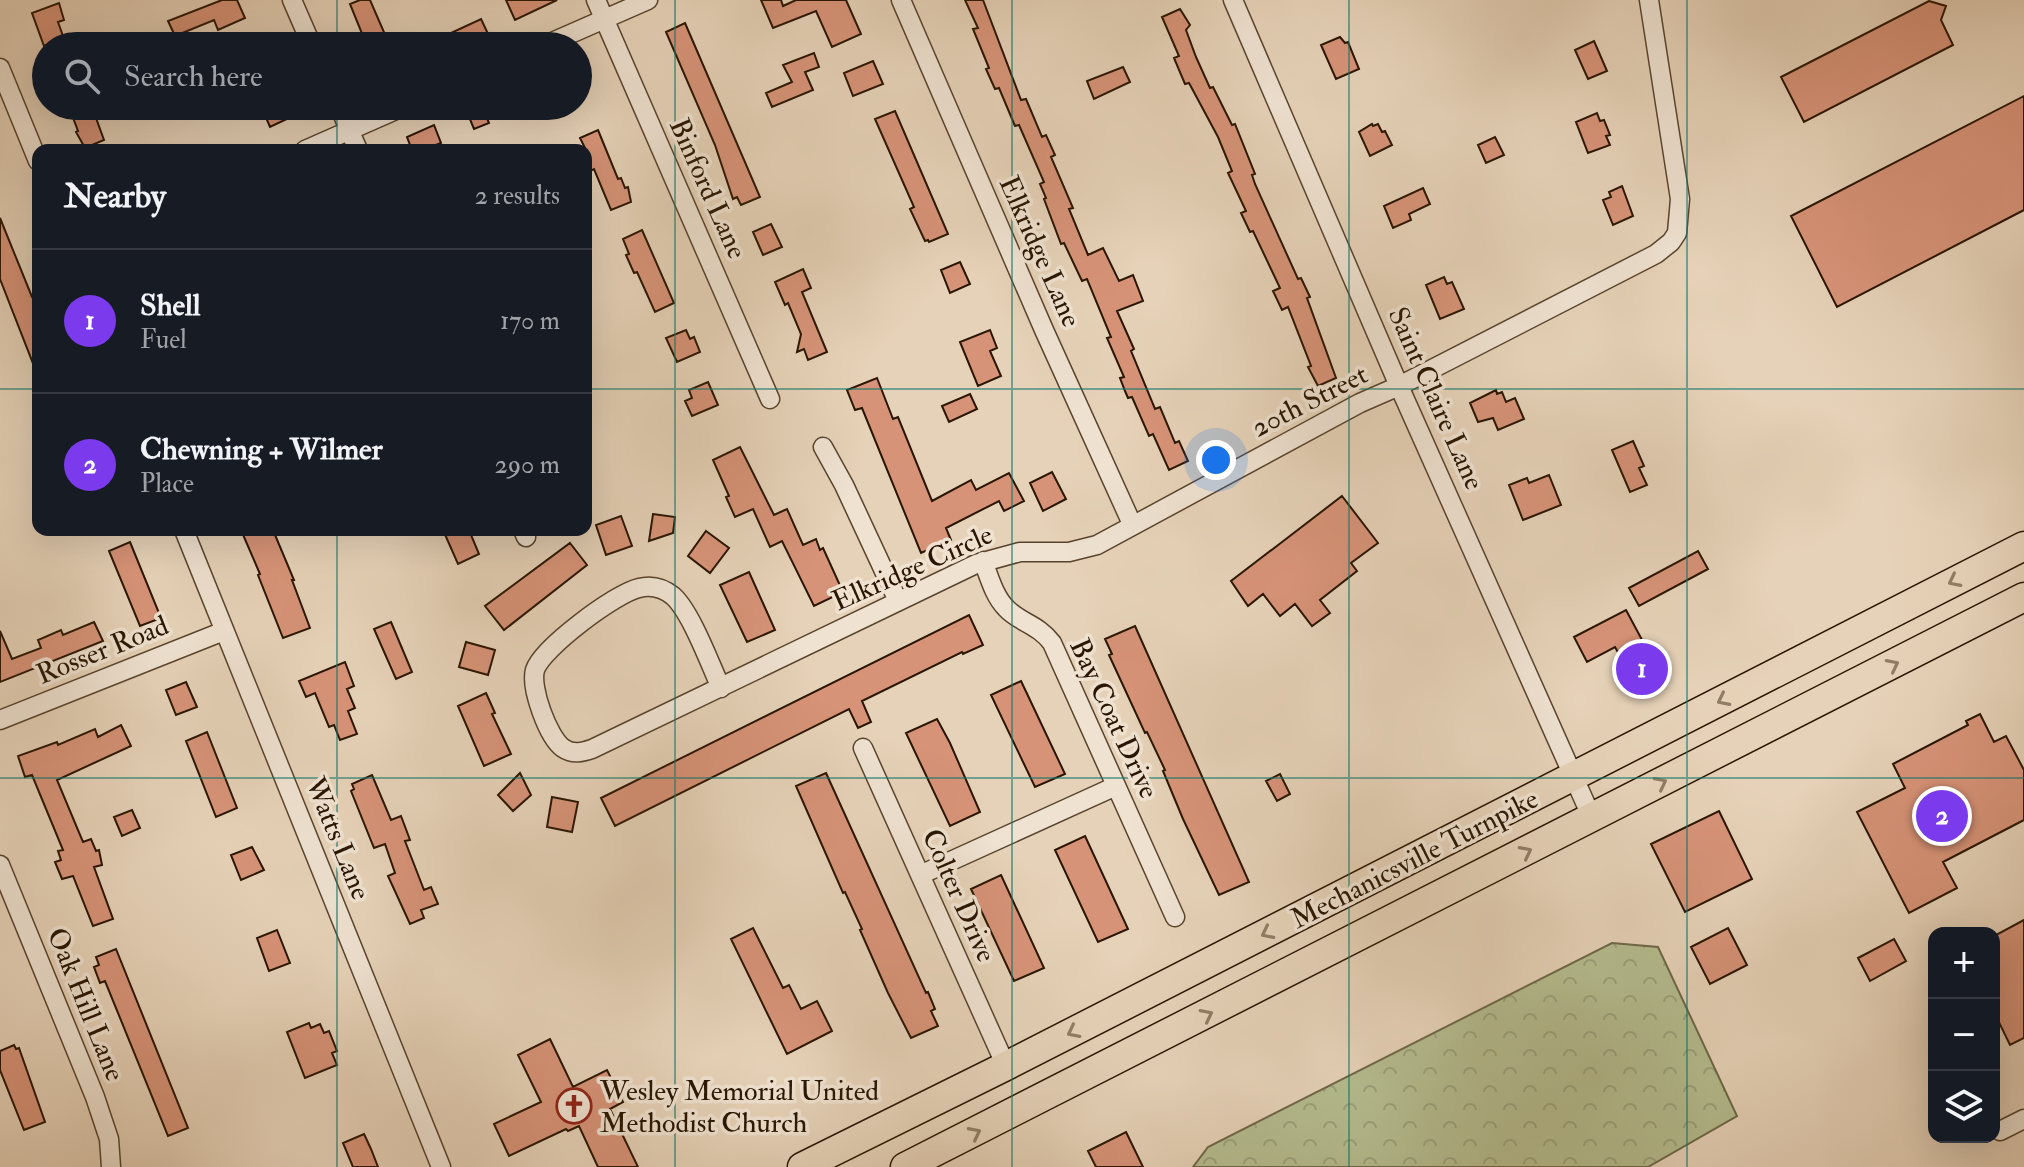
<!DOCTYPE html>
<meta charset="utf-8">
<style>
:root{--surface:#171b24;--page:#20242c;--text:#f1f3f6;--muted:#9ea1a6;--line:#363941;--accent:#7c3aed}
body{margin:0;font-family:"IM FELL Double Pica",serif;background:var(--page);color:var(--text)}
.controls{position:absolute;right:24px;bottom:24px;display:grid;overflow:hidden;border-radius:16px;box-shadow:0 8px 32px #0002}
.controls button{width:72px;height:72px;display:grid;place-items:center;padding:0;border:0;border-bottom:2px solid var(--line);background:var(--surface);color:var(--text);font:40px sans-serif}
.you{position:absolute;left:1216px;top:460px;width:28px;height:28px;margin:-20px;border:6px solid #fff;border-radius:50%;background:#1a73e8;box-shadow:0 0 0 12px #1a73e833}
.badge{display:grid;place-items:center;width:52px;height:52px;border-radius:50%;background:var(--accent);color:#fff;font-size:26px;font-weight:700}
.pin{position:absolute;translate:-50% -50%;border:4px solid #fff;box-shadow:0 2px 8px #0006}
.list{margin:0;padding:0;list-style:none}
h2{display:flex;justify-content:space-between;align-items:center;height:104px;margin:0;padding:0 32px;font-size:34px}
h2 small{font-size:26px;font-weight:400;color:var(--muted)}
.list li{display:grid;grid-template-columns:52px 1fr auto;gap:24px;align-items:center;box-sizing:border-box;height:144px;padding:0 32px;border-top:2px solid var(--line)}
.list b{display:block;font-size:30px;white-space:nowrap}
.list p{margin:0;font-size:26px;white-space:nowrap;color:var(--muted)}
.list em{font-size:26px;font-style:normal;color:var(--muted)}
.icon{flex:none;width:44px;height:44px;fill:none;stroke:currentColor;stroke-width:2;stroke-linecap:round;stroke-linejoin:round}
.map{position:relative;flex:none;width:2024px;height:1167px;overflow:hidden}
.search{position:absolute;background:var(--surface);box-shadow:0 8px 32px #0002;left:32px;top:32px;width:560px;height:88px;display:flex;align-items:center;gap:20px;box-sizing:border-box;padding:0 28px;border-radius:44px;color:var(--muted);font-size:30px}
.panel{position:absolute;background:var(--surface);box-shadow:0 8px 32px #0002;left:32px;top:144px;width:560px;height:392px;border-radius:16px}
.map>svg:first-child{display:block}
.forest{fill:url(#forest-crowns);stroke:#6e6848;stroke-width:2}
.building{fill:#d79378;stroke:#291500;stroke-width:2}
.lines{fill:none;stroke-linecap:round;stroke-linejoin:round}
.minor-casing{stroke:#58442e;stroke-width:21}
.highway-casing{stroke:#291500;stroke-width:31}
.minor{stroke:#efe2d1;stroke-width:18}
.highway{stroke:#e6d2b8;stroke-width:28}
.oneway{stroke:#917d65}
.grid{fill:none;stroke:#0f766e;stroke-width:2;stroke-opacity:0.55}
.labels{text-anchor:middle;stroke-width:7;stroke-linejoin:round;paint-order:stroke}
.street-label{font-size:28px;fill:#291500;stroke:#efe2d1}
.poi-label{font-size:28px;fill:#291500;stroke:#efe2d1;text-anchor:start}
</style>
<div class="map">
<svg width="2024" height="1167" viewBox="0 0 2024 1167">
<defs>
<pattern id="forest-crowns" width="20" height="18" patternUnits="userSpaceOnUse" patternTransform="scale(2)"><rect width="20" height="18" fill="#b4bc8f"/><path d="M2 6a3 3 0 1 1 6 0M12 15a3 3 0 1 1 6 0" fill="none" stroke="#9ba17a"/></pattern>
</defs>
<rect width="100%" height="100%" fill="#e6d2b8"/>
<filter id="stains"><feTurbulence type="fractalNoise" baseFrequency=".0025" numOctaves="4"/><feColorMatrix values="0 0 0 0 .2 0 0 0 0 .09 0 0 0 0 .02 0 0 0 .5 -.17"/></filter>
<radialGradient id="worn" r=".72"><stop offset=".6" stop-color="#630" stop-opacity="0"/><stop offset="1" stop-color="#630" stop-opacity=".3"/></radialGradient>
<path class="forest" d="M1612,943L1658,947L1737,1116L1648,1167H1193L1208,1147Z"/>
<path class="building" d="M222,0H237L245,18L218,30L214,20L175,36L168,21Z
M360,0H370L390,46H367L350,4Z
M506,0H557L515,20Z
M761,0H781L783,6L796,0H846L861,34L832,47L816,11L773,28Z
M965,0H983L1021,100L1026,99L1042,137L1046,135L1055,155L1051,157L1073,208L1069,209L1088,255L1103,248L1119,281L1133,275L1143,301L1117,311L1134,349L1131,351L1155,409L1160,407L1175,443L1179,441L1188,461L1169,470L1153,434L1149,436L1132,397L1128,398L1125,391L1120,378L1124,377L1107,338L1111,337L1087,279L1082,281L1064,243L1061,244L1044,199L1046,198L1040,184L1044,182L1019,125L1015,126L999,88L995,89L986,69L989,68L973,29L978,28Z
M1929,1L1946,6L1941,20L1953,45L1804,122L1781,77Z
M59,3L64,20L58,22L64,39L44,46L32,13Z
M1180,9L1190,25L1186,30L1196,57L1210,88L1213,87L1232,125L1235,124L1255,174L1252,175L1255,184L1298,279L1301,278L1310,297L1307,298L1336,378L1318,386L1308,367L1311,366L1288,307L1282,310L1273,291L1280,288L1253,231L1250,232L1241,213L1246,211L1228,173L1232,171L1218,137L1189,83L1185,84L1174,58L1179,56L1162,17Z
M481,19L489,36L468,46H423Z
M685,23L760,197L741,205L737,197L733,199L715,145L666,32Z
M1340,37L1345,43L1348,42L1359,69L1336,79L1321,45Z
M1594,41L1607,71L1588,79L1575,50Z
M814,53L819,67L805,72L813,90L772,107L766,93L792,82L783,65Z
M873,61L883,84L853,96L844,73Z
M1123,67L1130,82L1094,99L1087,81Z
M2024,96V210L1837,307L1791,216Z
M261,106H284L289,118L270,127Z
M482,106L489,123L474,129L467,112Z
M92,107L104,140L85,148L76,132L78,131L72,115Z
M895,111L948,234L929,242L928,240L925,241L910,209L914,207L875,119Z
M1597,113L1600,121L1604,120L1610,135L1606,136L1610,145L1588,153L1576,122Z
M1372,124L1373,126L1378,124L1382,132L1385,131L1392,145L1370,156L1359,132Z
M434,125L441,143L433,146L435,150H412L407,137Z
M598,130L618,179L621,178L625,188L628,187L631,202L611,210L594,169L586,173V150L580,138Z
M1495,137L1504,155L1486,163L1478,145Z
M1622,186L1633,216L1613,225L1603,200L1611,197L1609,192Z
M1423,188L1430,204L1409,214L1411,220L1393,228L1384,206Z
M0,218L32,297L38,295V370L36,371L0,279Z
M771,224L782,247L763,255L753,232Z
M642,230L674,303L655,312L637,272L634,273L626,255L629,254L623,239Z
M960,262L970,284L950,293L941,270Z
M803,269L811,288L802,292L827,352L808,360L804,349L797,352L801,334L788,303L785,305L775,282Z
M1444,277L1447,284L1452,282L1464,309L1440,319L1426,285Z
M686,330L690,339L694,337L700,352L677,362L666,338Z
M990,330L997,348L990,351L1001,376L978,386L960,342Z
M877,378L893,419L898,417L932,501L971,480L976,490L1009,473L1024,501L1004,511L999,501L946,528L951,540L921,553L862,408L855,410L847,390Z
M708,382L718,405L692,416L685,401L692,398L689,390Z
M1496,390L1497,394L1502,392L1506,402L1515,398L1524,419L1498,430L1493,418L1478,422L1470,403Z
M970,394L977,409L949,422L942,406Z
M1633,441L1644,466L1639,468L1647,485L1630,492L1612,450Z
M740,447L774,515L787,509L803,545L816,539L820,550L823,548L843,592L814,606L782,541L770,547L753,509L735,517L726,497L729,496L713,460Z
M1052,472L1066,499L1043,511L1030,483Z
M1549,475L1561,505L1523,520L1509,485L1527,478L1529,483Z
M1342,496L1378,543L1351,563L1357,571L1320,600L1330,613L1312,626L1295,604L1280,616L1263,594L1248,606L1231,581Z
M653,514L675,517L673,533L649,541Z
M621,516L632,546L606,555L596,525Z
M241,530H273L294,580H292L310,628L283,638L258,575L260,574Z
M443,530H469L479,554L458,564Z
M706,531L729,548L710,573L688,556Z
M130,542L161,618L140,626L109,551Z
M570,543L587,565L504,630L485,606Z
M1698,551L1708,569L1639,606L1629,588Z
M749,572L775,630L747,642L720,585Z
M1626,610L1663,679L1640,692L1615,647L1587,662L1574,637Z
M969,615L983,645L963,654L962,652L862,701L871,722L858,728L849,709L615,826L601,798Z
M94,622L103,641L0,682V631L12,659L41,648L38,640L61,630L63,635Z
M391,622L412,672L396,679L374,629Z
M1135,626L1249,882L1219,895L1183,819L1163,771L1165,770L1147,732L1145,733L1109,655L1112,654L1105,639Z
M466,642L495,650L488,675L459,667Z
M345,662L354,686L347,689L355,708L348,711L357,734L340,740L334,725L329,727L315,693L306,697L299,681Z
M1021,681L1065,774L1035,787L991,695Z
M186,682L197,707L176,715L166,690Z
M486,693L495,713L492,714L511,754L484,766L458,706Z
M1980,714L1994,742L2006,736L2024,770V820L1943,862L1957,888L1909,913L1857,812L1905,788L1893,764L1968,725L1966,721Z
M937,719L950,743L980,812L950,826L906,733Z
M121,725L131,746L57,780L83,842L91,839L96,851L99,850L102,865L94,867L113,919L93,926L73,876L62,879L55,862L61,860L58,851L63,850L32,775L25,777L18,756L57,742L58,745L95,729L98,737Z
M207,732L237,808L216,817L186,741Z
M520,773L531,795L513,811L498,795Z
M826,773L926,993L928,992L935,1009L931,1011L938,1026L911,1038L888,993L860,930L862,929L845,892L843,893L796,786Z
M1280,774L1290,794L1277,801L1266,781Z
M372,775L391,820L401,816L410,840L405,841L424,890L431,887L438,904L421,910L424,918L410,924L388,876L395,873L385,844L374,848L351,791L354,789L352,784Z
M552,797L578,802L572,832L547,827Z
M132,810L140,828L122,836L114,817Z
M1719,811L1752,879L1685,912L1651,844Z
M1085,836L1128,929L1098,942L1055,850Z
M252,847L264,870L241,880L231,855Z
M1001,875L1044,968L1014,981L971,889Z
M2024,920V1038L2010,1045L1994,1012V936Z
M753,928L783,988L789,985L801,1009L817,1001L832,1031L787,1054L731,939Z
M1728,928L1747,965L1710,984L1691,947Z
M277,930L290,963L269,971L257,938Z
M1894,939L1906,961L1870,981L1858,958Z
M116,949L188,1128L168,1136L105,981L100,983L94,967L99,965L96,957Z
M309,1023L311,1028L320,1024L324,1033L329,1031L337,1051L332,1053L337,1065L305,1078L287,1032Z
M550,1039L573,1087L607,1070L623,1102L610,1109L638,1167H598L579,1126L568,1131L566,1129L509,1156L494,1124L541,1102L518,1055Z
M14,1045L16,1049L19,1048L45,1122L24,1130L0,1070V1051Z
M1126,1132L1143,1167H1096L1088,1151Z
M364,1134L371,1149L378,1167H353L343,1143Z"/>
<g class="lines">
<defs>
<path id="minor" d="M292,0L312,46
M596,0L770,399
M901,0L1044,330L1132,524
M1233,0L1399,386L1592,818
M543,46L648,0
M0,68L38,161
M339,106L358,150
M305,150L405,106
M823,447L844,485L898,601
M184,530L441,1167
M523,530L526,537
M983,561C989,576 994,596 1006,608C1020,623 1038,624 1052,643L1175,917
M721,688C710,664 691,612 673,596C663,588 651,585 639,588C616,593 542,648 535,670C530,688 548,737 563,748C573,755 583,752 592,749L976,564L1020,552H1069L1097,545L1360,403L1399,386L1656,254L1671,242L1677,233L1680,199L1649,0
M0,720L224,631
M863,748L1006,1066
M0,865L95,1097L109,1139L111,1167
M920,875L1116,786
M2000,1131L2024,1119"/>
<path id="highway" d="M802,1167L1006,1066L2024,546
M905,1167L2024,597"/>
</defs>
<use href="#minor" class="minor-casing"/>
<use href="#highway" class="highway-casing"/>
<use href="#minor" class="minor"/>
<use href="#highway" class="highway"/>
</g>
<defs><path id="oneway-chevron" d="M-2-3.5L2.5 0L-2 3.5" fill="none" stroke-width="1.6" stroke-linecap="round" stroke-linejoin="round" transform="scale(2)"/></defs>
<g class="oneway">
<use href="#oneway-chevron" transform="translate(1954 581) rotate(153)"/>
<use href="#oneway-chevron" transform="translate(1893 665) rotate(-27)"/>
<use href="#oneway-chevron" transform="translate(1723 700) rotate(153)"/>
<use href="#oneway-chevron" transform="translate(1661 783) rotate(-27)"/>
<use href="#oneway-chevron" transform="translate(1526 852) rotate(-27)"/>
<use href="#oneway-chevron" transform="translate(1267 933) rotate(153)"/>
<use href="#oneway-chevron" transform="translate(1207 1015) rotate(-27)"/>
<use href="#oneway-chevron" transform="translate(1073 1032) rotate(153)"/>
<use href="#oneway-chevron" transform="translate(975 1133) rotate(-27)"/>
</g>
<path class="grid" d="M337,0V46M675,0V1167M1012,0V1167M1349,0V1167M1687,0V1167M337,106V150M0,389H38M586,389H2024M337,530V1167M0,778H2024"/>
<defs>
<symbol id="church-ring" viewBox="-11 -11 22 22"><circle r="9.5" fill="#efe2d1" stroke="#8f2418" stroke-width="1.5"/><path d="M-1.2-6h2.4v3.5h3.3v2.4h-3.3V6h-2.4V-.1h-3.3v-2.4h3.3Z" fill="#8f2418"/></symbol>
</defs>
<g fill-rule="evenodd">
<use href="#church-ring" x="554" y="1086" width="40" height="40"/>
</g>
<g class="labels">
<g class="street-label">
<text transform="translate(709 188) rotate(66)" y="10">Binford Lane</text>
<text transform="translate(1041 251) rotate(66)" y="10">Elkridge Lane</text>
<text transform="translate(1437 398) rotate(66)" y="10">Saint Claire Lane</text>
<text transform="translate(1309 400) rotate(-27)" y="10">20th Street</text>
<text transform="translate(912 567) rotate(-24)" y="10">Elkridge Circle</text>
<text transform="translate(102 649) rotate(-22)" y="10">Rosser Road</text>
<text transform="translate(1115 718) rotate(65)" y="10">Bay Coat Drive</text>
<text transform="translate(339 838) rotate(68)" y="10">Watts Lane</text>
<text transform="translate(1414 858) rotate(-27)" y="10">Mechanicsville Turnpike</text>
<text transform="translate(960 895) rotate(66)" y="10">Colter Drive</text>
<text transform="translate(87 1004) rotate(68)" y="10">Oak Hill Lane</text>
</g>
<g class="poi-label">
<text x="600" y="1100">Wesley Memorial United<tspan x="600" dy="32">Methodist Church</tspan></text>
</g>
</g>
<rect width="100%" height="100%" filter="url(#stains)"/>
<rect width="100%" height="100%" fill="url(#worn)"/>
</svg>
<div class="controls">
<button>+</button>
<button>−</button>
<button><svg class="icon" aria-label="layers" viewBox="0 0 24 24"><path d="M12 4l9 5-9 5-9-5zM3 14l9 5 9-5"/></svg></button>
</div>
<div class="you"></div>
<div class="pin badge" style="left:1642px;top:669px">1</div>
<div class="pin badge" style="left:1942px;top:816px">2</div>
<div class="search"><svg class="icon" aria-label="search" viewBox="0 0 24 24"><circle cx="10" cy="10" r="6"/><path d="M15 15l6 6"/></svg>Search here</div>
<section class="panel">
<h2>Nearby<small>2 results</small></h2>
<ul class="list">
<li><span class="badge">1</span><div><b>Shell</b><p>Fuel</p></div><em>170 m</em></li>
<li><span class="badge">2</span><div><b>Chewning + Wilmer</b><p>Place</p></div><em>290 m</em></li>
</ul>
</section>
</div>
